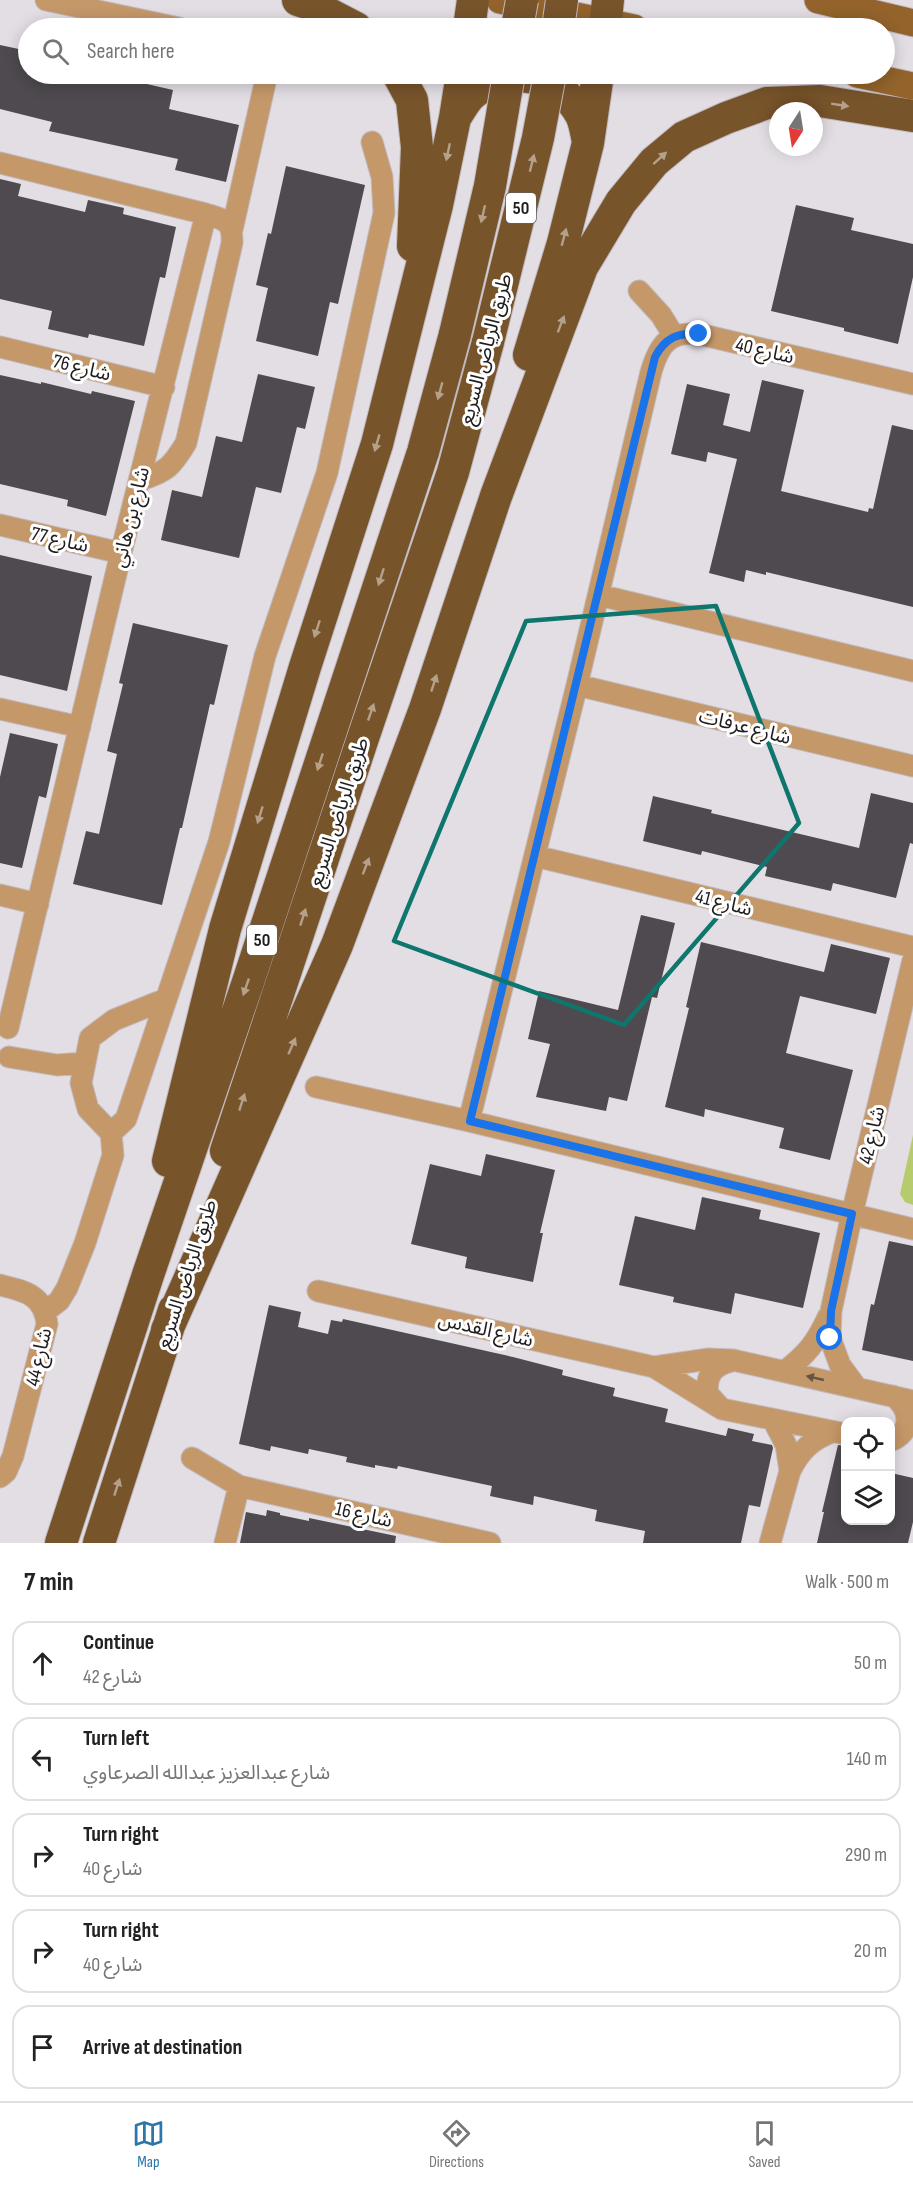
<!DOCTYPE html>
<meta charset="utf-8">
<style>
:root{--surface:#fff;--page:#f2f2f2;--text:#222;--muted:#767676;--line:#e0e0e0;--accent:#2b77aa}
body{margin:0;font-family:"Sofia Sans Condensed","Noto Sans Arabic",sans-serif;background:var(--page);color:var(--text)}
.controls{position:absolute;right:18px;bottom:18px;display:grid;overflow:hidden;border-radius:12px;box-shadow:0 3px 15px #0003}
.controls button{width:54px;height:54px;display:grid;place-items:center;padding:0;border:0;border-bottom:2px solid var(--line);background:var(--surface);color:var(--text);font:30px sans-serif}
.compass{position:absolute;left:769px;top:102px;width:54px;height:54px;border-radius:50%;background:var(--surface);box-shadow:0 3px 15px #0003;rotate:192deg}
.stop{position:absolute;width:18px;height:18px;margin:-14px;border:4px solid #1a73e8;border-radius:50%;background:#fff}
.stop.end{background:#1a73e8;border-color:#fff;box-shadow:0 2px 6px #0008}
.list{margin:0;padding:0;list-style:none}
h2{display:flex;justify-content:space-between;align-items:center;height:78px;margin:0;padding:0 24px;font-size:26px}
h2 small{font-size:20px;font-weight:400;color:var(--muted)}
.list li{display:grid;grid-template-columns:39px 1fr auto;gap:18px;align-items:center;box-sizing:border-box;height:84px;margin:0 12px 12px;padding:0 12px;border:2px solid var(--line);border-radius:18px}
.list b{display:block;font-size:22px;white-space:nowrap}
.list p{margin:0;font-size:20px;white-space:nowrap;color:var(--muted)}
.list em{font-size:20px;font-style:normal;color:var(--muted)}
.icon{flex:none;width:33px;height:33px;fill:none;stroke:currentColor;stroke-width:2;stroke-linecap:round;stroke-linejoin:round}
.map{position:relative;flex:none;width:913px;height:1543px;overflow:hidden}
.search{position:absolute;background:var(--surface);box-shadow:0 3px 15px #0003;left:18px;right:18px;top:18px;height:66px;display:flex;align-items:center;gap:15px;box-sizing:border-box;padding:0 21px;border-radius:33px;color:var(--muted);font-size:22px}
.sheet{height:558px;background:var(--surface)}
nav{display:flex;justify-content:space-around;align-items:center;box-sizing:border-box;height:84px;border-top:2px solid var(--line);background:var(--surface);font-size:16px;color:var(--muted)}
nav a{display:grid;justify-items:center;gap:3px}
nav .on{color:var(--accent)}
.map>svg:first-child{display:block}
.green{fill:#b6ca6e}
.building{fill:#4e4a4f}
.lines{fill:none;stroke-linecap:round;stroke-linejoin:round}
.minor-casing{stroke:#c0bac0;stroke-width:23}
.major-casing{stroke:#c0bac0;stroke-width:29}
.highway-casing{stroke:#c0bac0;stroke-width:34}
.minor{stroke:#c59869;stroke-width:21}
.major{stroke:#93632b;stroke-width:27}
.highway{stroke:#78542b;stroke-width:32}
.highway-bridge-casing{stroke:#c0bac0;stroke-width:34;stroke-linecap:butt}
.highway-bridge{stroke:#78542b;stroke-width:32}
.oneway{fill:#b5a18a}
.oneway2{fill:#695440}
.route{stroke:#1a73e8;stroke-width:8}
.marked{fill:none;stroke:#0f766e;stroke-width:4.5;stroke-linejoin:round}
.labels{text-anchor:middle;stroke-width:6;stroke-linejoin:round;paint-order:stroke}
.shield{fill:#fff;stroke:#626062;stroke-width:1.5}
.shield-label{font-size:18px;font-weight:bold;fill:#1e1c1e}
.street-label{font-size:20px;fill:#1e1c1e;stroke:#fff}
</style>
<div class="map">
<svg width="913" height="1543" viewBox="0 0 913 1543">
<rect width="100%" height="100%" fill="#e3dde4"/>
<path class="green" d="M913,1135V1205L905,1202L900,1194Z"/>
<path class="building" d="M0,45L28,51V74H103L173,90L169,109L239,125L226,182L175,170L178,159L49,131L52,122L0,109Z
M286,166L365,185L338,304L330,302L318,356L256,341L268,288L256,285L268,233L271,234Z
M0,179L21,184L18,196L85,212L88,200L124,208L123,214L176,227L165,278L160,277L144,346L89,334L88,338L48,329L52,311L0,299Z
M796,205L854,218L851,230L913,244V277L898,344L844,331V328L771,311Z
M258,374L315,387L305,429L297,427L281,493L256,487L239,558L161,540L172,490L202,497L216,436L242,442Z
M0,375L41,384V382L91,394L92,391L135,401L106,516L67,506L68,500L0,484Z
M762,380L804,390L781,491L868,512L869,508L873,509L892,425L913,430V607L766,572V575L746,570L744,582L709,573L737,459L708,452L706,462L671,454L687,384L730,394L723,425L750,432Z
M0,555L92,576L67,691L0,675Z
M133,623L228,645L214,705L210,704L182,828H180L162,905L73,884L86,831L99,834L117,754L107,751L123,684L119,683Z
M10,733L58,744L46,798L39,796L22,868L0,863V777Z
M871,793L913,803V844L910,843L896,898L833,883L831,891L765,876L767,867L702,851L701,855L643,841L653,796L712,810L711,813L859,848Z
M641,915L675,923L657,998L652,997L627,1101L609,1097L606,1111L536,1097L550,1044L528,1039L539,991L618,1010Z
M701,942L824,972L831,944L890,958L876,1014L800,996L786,1053L853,1070L830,1160L779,1148L784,1128L705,1109L704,1117L665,1107L689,1008L686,1007Z
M486,1154L555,1170L540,1233H543L533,1282L465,1268L467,1257L411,1244L430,1164L481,1176Z
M702,1197L761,1210L759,1219L820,1233L803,1308L735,1293L731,1314L673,1302L674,1297L619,1285L635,1216L695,1230Z
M889,1241L913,1246V1361L862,1350L871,1304L874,1305Z
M269,1305L301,1312L298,1327L328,1334L331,1320L342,1322L343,1319L513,1357L563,1370L562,1375L615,1388L613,1396L668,1409L665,1422L726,1436L728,1428L754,1434L752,1441L772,1445L773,1448L760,1507L749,1505L741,1543H643L645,1531L595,1521L597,1510L534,1496L533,1505L490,1496L492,1486L398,1466L397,1469L375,1465V1468L346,1462L347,1457L309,1449L308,1454L271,1446L270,1451L239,1444Z
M838,1445L846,1446V1521H891V1473L913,1478V1522L908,1543H817L824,1512H822Z
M267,1510L280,1513V1515L309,1521V1518L396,1536L395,1543H240L246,1512L266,1516Z"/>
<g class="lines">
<defs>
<path id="minor" d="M46,0L179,28
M0,163L206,214C225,220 233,221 232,243L186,443C172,466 167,472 140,480
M232,230L267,74
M639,291L661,315L674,336
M0,347L164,387
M0,525L121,553
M599,595L913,671
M577,685L913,766
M0,709L80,727
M535,856L913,947
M0,895L38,904
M8,1028L121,553L206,214
M9,1057L57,1065L84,1063
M316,1087L469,1121L913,1229
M469,1121L577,685L651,372C659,345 668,331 699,334L913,384
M111,1133L126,1119L219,842L265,656L327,473L384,213L382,177L372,142
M0,1285C25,1291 44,1295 47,1324L13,1456L6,1472L0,1477
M318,1291L654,1367L722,1409L846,1434
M46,1311L59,1301L67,1288L85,1243L113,1155L111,1133L88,1109L81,1083L90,1038L114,1020L166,999
M654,1367L709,1359L733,1360L913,1401
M785,1371C807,1354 816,1343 828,1317
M857,1388L840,1365L830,1338L831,1311L852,1214L913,960
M719,1406L708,1394C705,1375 714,1365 732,1361
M773,1420L786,1445L790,1471
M890,1441C913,1433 911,1409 893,1396
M192,1458L239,1486L490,1543
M225,1543L239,1486
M770,1543L790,1471C800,1451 811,1440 832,1432"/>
<path id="major" d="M500,0L634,28
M818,0L913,23
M857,74L913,86"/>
<path id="highway" d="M298,0L310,4L356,28
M469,28L473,0
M605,28L608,0
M398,74L412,100L417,147L413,246
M455,118C460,110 465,101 471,95C507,63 559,74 581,115C585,123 586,133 588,142
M529,355L563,243L588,143L598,74
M226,1151L362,741L453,472L488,342
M168,1161L225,929L305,667L377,444L437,205L455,118L462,74
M167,1330L337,945L425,709L496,496L582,267L621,202L654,162L684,137L726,118L767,103L820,101L913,116
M61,1543L148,1275L248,982L423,452L455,334
M99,1543L174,1310"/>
</defs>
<use href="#minor" class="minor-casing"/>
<use href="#major" class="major-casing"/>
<use href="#highway" class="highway-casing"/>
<use href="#minor" class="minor"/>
<use href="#major" class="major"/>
<use href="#highway" class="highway"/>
<defs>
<path id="highway-bridge" d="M517,28L522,0
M558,28L562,0
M455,334L490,186L509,74
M488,342L538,138L550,74"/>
</defs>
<use href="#highway-bridge" class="highway-bridge-casing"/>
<use href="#highway-bridge" class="highway-bridge"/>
</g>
<defs><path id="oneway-solid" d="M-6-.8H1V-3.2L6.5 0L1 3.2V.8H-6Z" transform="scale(1.5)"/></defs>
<g class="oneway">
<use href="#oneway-solid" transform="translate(840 105) rotate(9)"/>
<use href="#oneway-solid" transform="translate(448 152) rotate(102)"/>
<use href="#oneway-solid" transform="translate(660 158) rotate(-42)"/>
<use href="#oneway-solid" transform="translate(532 163) rotate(-76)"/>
<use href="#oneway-solid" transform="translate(483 214) rotate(103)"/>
<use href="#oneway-solid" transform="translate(564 237) rotate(-75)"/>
<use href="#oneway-solid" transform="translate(561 324) rotate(-69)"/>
<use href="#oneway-solid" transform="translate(440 391) rotate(105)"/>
<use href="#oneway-solid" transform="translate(377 443) rotate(106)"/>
<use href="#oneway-solid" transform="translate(381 577) rotate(108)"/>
<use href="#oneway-solid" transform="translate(317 629) rotate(108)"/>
<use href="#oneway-solid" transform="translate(434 683) rotate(-72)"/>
<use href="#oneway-solid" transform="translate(371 712) rotate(-71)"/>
<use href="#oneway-solid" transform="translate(320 762) rotate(108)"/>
<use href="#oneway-solid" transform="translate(260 815) rotate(107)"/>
<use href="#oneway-solid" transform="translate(366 866) rotate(-69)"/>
<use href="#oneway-solid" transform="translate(303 917) rotate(-72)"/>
<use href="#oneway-solid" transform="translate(246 987) rotate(109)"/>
<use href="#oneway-solid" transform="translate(292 1046) rotate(-66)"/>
<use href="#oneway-solid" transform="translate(242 1102) rotate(-72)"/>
<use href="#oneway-solid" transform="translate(117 1487) rotate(-72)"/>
</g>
<use class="oneway2" href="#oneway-solid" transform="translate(815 1378) rotate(-167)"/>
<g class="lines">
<path class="route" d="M699,334C678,332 665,338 655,357L470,1121L852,1214L831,1311L830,1338"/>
</g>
<path class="marked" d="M716,606L799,823L624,1025L394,941L526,621Z"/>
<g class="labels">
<g class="shield">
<rect x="506" y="193" width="30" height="30" rx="4.5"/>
<rect x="247" y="925" width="30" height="30" rx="4.5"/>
</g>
<g class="shield-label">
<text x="521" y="214">50</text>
<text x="262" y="946">50</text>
</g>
<g class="street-label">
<text transform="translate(485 349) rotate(-75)" y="7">طريق الرياض السريع</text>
<text transform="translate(765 350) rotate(13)" y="7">شارع 40</text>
<text transform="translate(82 367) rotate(14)" y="7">شارع 76</text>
<text transform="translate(130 517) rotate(-76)" y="7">شارع بن هاني</text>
<text transform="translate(60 539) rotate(13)" y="7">شارع 77</text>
<text transform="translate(745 726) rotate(14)" y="7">شارع عرفات</text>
<text transform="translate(338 812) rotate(-72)" y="7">طريق الرياض السريع</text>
<text transform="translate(724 902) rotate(14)" y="7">شارع 41</text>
<text transform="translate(871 1135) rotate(-77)" y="7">شارع 42</text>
<text transform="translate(186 1274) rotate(-72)" y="7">طريق الرياض السريع</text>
<text transform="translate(486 1329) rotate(13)" y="7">شارع القدس</text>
<text transform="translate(38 1357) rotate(-77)" y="7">شارع 44</text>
<text transform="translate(364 1514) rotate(13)" y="7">شارع 16</text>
</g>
</g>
</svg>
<div class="controls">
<button><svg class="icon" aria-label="locate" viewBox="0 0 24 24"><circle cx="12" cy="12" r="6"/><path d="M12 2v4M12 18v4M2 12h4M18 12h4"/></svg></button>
<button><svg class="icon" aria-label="layers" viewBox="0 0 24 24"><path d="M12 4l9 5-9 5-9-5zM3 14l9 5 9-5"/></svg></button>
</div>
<svg class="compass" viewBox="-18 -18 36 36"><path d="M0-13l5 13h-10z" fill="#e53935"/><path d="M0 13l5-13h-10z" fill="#767676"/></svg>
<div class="stop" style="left:830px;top:1338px"></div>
<div class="stop end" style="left:699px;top:334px"></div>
<div class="search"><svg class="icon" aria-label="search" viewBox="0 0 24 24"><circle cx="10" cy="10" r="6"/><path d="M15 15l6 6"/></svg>Search here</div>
</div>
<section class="sheet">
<h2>7 min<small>Walk · 500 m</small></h2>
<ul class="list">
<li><svg class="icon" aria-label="ahead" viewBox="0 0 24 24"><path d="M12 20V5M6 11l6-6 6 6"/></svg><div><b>Continue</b><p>شارع 42</p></div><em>50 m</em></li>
<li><svg class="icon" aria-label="left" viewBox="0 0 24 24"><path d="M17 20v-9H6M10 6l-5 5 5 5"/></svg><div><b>Turn left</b><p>شارع عبدالعزيز عبدالله الصرعاوي</p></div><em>140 m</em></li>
<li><svg class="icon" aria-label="right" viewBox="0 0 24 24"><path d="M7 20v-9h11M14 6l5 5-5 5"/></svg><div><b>Turn right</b><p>شارع 40</p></div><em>290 m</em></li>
<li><svg class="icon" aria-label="right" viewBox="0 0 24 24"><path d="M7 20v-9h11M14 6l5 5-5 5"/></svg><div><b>Turn right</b><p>شارع 40</p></div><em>20 m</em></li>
<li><svg class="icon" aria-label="arrive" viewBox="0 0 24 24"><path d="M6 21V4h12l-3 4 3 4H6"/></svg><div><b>Arrive at destination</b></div></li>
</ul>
</section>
<nav>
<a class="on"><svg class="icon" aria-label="map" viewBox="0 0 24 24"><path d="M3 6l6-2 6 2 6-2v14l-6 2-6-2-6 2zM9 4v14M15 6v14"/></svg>Map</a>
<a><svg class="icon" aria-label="directions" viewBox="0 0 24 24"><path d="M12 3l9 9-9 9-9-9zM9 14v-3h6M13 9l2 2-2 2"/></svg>Directions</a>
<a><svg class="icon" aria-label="saved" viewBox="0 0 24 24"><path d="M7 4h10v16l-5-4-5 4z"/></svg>Saved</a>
</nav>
